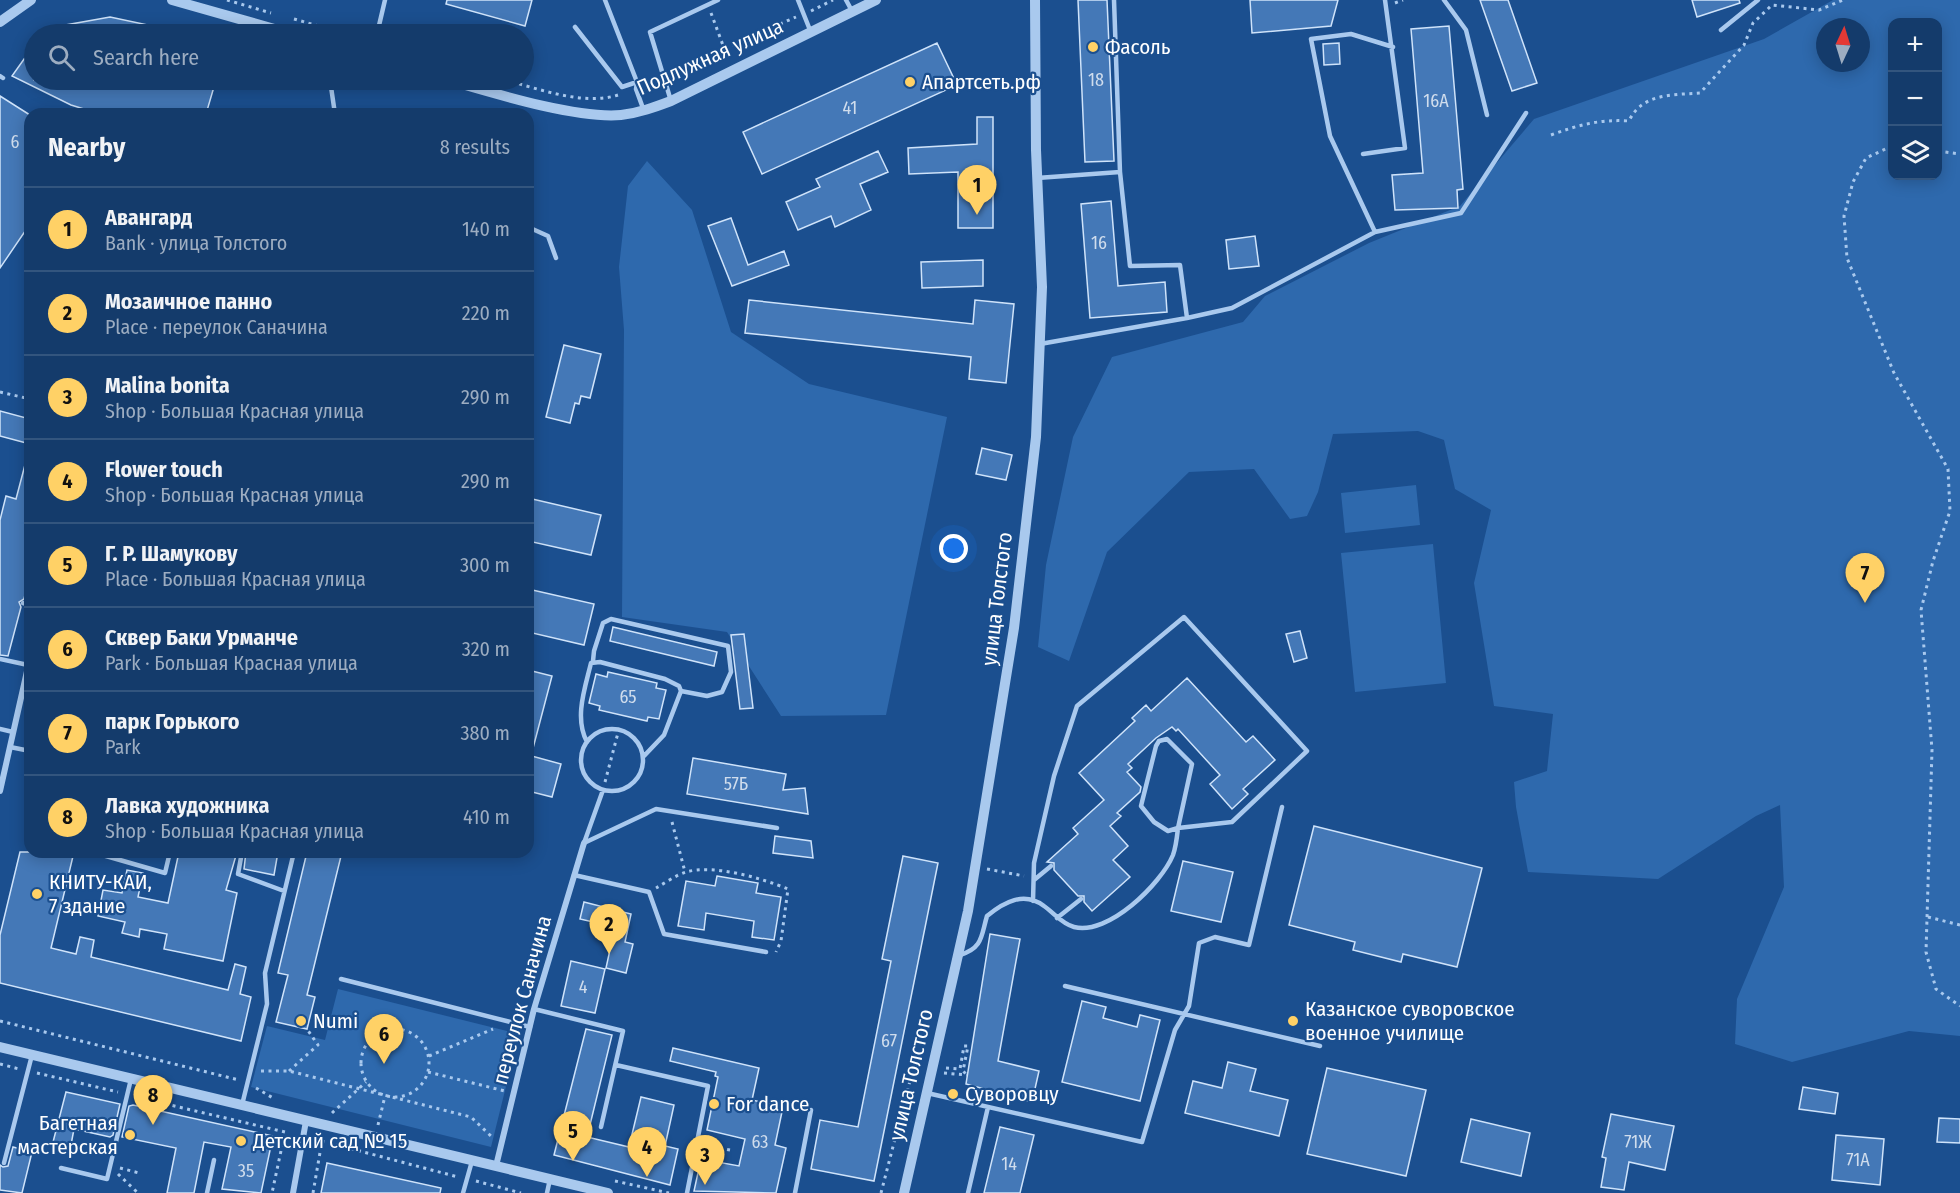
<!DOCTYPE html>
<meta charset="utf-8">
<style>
:root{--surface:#143b6b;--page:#214673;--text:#f1f3f6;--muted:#9dadc1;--line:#33557e;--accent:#ffd166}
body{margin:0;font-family:"Fira Sans Condensed",sans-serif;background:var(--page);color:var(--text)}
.controls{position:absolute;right:18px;top:18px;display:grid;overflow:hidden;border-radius:12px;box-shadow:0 3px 15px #0003}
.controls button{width:54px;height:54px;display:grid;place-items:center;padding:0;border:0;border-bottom:2px solid var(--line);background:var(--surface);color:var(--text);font:30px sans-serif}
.compass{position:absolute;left:1816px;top:18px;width:54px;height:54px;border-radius:50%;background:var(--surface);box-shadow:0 3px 15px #0003;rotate:4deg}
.you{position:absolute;left:954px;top:549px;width:21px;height:21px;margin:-15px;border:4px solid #fff;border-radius:50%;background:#1a73e8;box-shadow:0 0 0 9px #1a73e833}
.badge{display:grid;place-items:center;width:39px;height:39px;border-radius:50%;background:var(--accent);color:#111;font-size:20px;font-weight:700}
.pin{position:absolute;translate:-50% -50px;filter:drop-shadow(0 2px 3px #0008)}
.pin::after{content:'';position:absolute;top:32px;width:21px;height:18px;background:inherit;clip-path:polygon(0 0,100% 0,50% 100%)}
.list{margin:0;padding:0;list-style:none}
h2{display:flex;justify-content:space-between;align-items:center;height:78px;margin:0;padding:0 24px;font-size:26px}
h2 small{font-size:20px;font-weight:400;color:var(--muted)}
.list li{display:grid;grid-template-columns:39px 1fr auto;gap:18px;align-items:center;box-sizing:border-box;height:84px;padding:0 24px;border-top:2px solid var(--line)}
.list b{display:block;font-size:22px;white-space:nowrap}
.list p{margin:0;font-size:20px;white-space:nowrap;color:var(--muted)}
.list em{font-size:20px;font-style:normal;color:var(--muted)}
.icon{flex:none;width:33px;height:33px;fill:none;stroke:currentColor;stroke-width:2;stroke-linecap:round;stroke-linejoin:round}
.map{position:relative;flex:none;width:1960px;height:1193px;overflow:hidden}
.search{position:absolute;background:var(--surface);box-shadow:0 3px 15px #0003;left:24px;top:24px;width:510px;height:66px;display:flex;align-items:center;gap:15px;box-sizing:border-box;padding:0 21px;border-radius:33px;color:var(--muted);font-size:22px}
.panel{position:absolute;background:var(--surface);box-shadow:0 3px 15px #0003;left:24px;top:108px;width:510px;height:750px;border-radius:18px}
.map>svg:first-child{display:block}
.green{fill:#2e69ad;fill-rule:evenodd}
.building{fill:#4478b7;stroke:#cfe3fa;stroke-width:1.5}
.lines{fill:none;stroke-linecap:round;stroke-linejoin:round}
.path{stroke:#a9c9ee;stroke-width:3;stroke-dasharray:3 4.5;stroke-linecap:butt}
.service{stroke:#a9c9ee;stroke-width:4.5}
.minor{stroke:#a9c9ee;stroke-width:6}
.tertiary{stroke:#a9c9ee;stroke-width:10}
.poi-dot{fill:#ffd166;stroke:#1b4f8f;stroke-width:2}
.labels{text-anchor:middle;stroke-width:4.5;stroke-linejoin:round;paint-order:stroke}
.number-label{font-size:18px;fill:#d0dded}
.poi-label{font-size:21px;fill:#fff;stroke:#1b4f8f;text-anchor:start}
.street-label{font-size:21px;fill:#fff;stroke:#1b4f8f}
</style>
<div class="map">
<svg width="1960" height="1193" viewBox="0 0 1960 1193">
<rect width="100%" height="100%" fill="#1b4f8f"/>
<path class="green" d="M1833,0H1960V1036L1909,1031L1792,1062L1735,1044L1737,999L1784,887L1780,805L1756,816L1658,879L1528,872L1516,807L1514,782L1547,771L1553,714L1494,706L1474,583L1491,510L1455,489L1444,440L1418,431L1333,434L1318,492L1307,516L1290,519L1254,469L1189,472L1107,552L1069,661L1038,647L1046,565L1073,437L1112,357L1243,322L1265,296L1369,243L1460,206L1534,119L1764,39ZM1892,22H1938V176H1892ZM1825,27H1861V63H1825Z
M647,161L692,210L731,332L809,384L947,417L886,715L781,716L727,632L622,617L624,330L619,267L628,186Z
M1416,485L1420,525L1345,533L1341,493Z
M1433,544L1446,683L1355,692L1341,553Z
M338,989L519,1034L491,1147L251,1087L267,1026L325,1040Z"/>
<path class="building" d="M447,0H532L525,26L446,4Z
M1078,0H1107L1114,161L1085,162Z
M1250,0H1338L1331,26L1252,33Z
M1480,0H1508L1537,83L1512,91Z
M1692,0H1739L1740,3L1697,17Z
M110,17L167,29V34H49V28Z
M1449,26L1463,189L1457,190L1458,208L1395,210L1392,175L1423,173L1411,29Z
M937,43L957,85L762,174L743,132Z
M1339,43L1340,64L1324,65L1323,44Z
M34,45V80H216L206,114H100L71,105L12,76Z
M0,96L30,115V224L0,268Z
M977,117H993V228H958V172L909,174L908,148L977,144Z
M878,151L888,172L860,184L871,210L835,227L831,216L798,230L786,202L820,187L816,179Z
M1111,201L1118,286L1165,282L1167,312L1090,318L1081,204Z
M731,218L748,265L784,251L789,265L732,286L708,226Z
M1255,236L1259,266L1229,269L1226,240Z
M983,260V286L922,288L921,262Z
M749,300L973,324L975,300L1014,304L1006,383L969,379L971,357L745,333Z
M564,345L601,354L590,398L581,396L579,404L575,403L570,423L546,417Z
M0,411L30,419V444L0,436Z
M982,448L1012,455L1006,480L976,474Z
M26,461H30V575L24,599L19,602L21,607L8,656L0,655V520L6,496L16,499Z
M528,498L601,515L591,555L528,541Z
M528,589L594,604L584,645L528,632Z
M613,627L717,652L714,666L610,641Z
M1300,631L1307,658L1294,662L1286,634Z
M744,634L753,708L740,709L731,635Z
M528,670L552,676L532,752L528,751Z
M608,672L657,683L656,688L666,690L659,719L648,717L647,721L599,710L600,706L589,703L596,674L607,677Z
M1187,678L1246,742L1253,736L1275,760L1243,789L1248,794L1232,809L1210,784L1220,775L1178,729L1176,731L1172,727L1156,738L1128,764L1132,768L1127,772L1141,787L1140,792L1117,813L1121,816L1110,826L1128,846L1113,860L1130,877L1092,911L1084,902V896H1078L1054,870V863L1047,862L1078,834L1073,828L1104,800L1079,773L1135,721L1132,718L1146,705L1151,711Z
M528,755L561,764L552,797L528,791Z
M693,758L786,774L783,790L805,788L808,814L687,794Z
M1314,826L1482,868L1457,967L1403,954L1401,962L1353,950L1355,942L1289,925Z
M775,836L811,841L813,858L773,853Z
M20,852H74L51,948L76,954L80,937L94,940L91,957L228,990L235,964L246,967L240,994L251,997L241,1041L0,983V935Z
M179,852H237L226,890L237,893L223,961L164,949L167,934L140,929L139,937L122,933L125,922L98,916L103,890L122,893L127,870L143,873L138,897L168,903Z
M246,852H278L274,875L244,869Z
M307,852H342L307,995L315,997L307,1029L276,1022L288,975L278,973Z
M903,856L938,863L874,1181L811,1169L820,1120L858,1127L891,961L882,959Z
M1183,861L1233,872L1221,922L1171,911Z
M717,876L758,883L756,893L781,897L774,940L752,937L754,921L706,913L704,930L678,926L686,881L715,886Z
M584,902L631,914L625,942L633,944L626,973L606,968L615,927L580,919Z
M990,934L1020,939L998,1061L1039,1071L1032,1102L966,1084Z
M571,961L605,969L595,1013L561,1006Z
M1082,1001L1106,1007L1103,1018L1137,1027L1140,1015L1160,1020L1140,1101L1062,1082Z
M586,1029L612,1035L587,1137L629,1147L641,1097L674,1105L665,1146L678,1149L670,1185L554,1155Z
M673,1048L759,1068L752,1100L783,1107L775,1145L786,1148L776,1193L694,1191L701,1159L739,1166L745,1139L707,1130L718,1077L715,1076L716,1072L670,1061Z
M1228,1062L1256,1069L1250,1091L1288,1100L1279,1136L1185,1113L1193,1081L1222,1088Z
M1327,1068L1426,1090L1406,1176L1307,1154Z
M1803,1087L1838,1093L1835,1114L1799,1109Z
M66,1092L120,1104L113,1135L110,1137L74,1129L70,1150L52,1146Z
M133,1105L273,1136L261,1193L222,1189L231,1147L204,1142L194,1193H167L176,1148L122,1137L129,1106Z
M1611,1114L1674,1126L1665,1170L1629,1162L1624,1190L1601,1187L1606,1158L1602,1157Z
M1939,1118L1960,1119V1143L1937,1142Z
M1471,1119L1530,1133L1521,1176L1461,1162Z
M1000,1127L1034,1135L1020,1193H984Z
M1836,1135L1884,1139L1880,1185L1832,1180Z
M13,1147L32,1152L22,1193L0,1190V1165L3,1167L8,1166Z
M327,1163L441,1188L440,1193H321Z"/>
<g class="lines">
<path class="path" d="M227,0L271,13
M1395,3L1403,0
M811,11L833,0
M711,13L724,48
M294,19L347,34
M670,72L796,17
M505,80C540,89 583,106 618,95
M1551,135C1578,125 1600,119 1629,121C1642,93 1673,95 1700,93L1744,45L1753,23L1772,5L1819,10L1843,0
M1892,146L1866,158L1853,182L1844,216L1847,258L1894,373L1948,469L1950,511L1933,561L1921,610L1932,750L1926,952L1936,989L1960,1006
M1938,151L1960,154
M0,392L30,399
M605,782L619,729
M672,822L685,872
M987,869L1024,876
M656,888C665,883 676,875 686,872C714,864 761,878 788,889L781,941L776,952
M1928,917L1960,925
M0,1021L239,1080
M361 1063a34 34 0 1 1 68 0a34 34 0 1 1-68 0Z
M429,1056L493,1029
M0,1064L19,1069
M946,1068L960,1069L964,1046H968L963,1071L967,1075
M261,1071H289L471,1117L492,1137
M289,1071L318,1045L307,1029
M428,1072L505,1091
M37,1073L118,1092
M944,1073L967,1075
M256,1088L273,1098
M136,1097L285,1132L272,1193
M332,1113L366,1082
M378,1125L385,1096
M705,1145L730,1150
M120,1168L139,1173
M118,1174L138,1193
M476,1181L521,1193
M615,1181L669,1193
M313,1193L322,1141L458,1177
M881,1193L912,1073"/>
<path class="service" d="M605,0L637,82L636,89L644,111
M798,0L810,30
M846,0L852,11
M1444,0L1466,30L1487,115
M575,27L622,87L637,82
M1721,30L1758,0
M377,34L385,0
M0,76L3,78
M330,80L335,114
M671,101L650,32L718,0
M1363,154L1405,148L1385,0
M1037,178L1120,172
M528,227L548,236L556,258
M1375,232L1330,136L1311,39L1351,34L1393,47
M1187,318L1232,308L1375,232L1461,213L1526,113
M1040,344L1187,318L1180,265L1130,266L1120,172L1114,0
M23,603L30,605
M0,659L28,665
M593,661L594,651L603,623L611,619L728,646L731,672L722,692L707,696L681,691
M581 760a31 31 0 1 1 62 0a31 31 0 1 1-62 0Z
M0,729L13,732
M1167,739L1192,764L1178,828L1168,831L1154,822L1141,806L1156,746L1159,741Z
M587,742C574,718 585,688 591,663L600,662L665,679L679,686L681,691L664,735L644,756
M10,747L30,751
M584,843L656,809L777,828
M584,843L603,790
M242,852L238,874L284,891
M99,854L165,873L170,852
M574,875L649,892L664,934L766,952
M1034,880L1051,866
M1057,918L1081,899
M960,955C983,948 981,936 987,916C1004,902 1024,891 1044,906C1054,913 1062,924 1074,927C1108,936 1161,884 1173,855C1176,847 1177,837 1178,828L1232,822L1307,751L1184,617L1077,706L1054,776L1034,863L1033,901
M341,979L530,1027
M1065,986L1320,1046
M534,1009L623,1031L601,1127
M616,1065L708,1086L687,1193
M927,1093L1142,1142L1175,1030L1189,1006L1199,943L1215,937L1249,945L1282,807
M242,1105L267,1004L265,973L294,852
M4,1163L32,1055
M61,1168L107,1179L131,1079
M207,1193L214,1160
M463,1193L472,1161
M547,1193L550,1179
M795,1193L811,1110
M968,1193L988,1107"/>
<path class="minor" d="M0,791L30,658
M496,1166L534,1009L584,843
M293,1193L306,1121"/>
<path class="tertiary" d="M172,0L292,34
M0,22L31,0
M448,80C493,93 576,119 621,115C639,113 655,107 671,101L876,0
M0,1047L608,1193
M904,1193L968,911L1014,628L1036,437L1042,287L1036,150L1035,0"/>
</g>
<g class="poi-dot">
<circle cx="1093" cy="47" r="6"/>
<circle cx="910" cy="82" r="6"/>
<circle cx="37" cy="894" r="6"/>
<circle cx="301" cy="1021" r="6"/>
<circle cx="1293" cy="1021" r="6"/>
<circle cx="953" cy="1094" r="6"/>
<circle cx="714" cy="1104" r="6"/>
<circle cx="130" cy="1135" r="6"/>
<circle cx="241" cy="1141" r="6"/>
</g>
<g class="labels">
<g class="number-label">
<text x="1096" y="86">18</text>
<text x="1436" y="107">16А</text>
<text x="850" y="114">41</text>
<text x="15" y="148">6</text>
<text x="1099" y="249">16</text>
<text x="628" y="703">65</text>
<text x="736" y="790">57Б</text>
<text x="583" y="993">4</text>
<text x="889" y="1047">67</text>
<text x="760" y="1148">63</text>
<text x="1638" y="1148">71Ж</text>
<text x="1858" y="1166">71А</text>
<text x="1009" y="1170">14</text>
<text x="246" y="1177">35</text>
</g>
<g class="poi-label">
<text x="1105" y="54">Фасоль</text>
<text x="922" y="89">Апартсеть.рф</text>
<text x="49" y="889">КНИТУ-КАИ,<tspan x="49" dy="24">7 здание</tspan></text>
<text x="1305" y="1016">Казанское суворовское<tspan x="1305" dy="24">военное училище</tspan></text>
<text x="313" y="1028">Numi</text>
<text x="965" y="1101">Суворовцу</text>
<text x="726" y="1111">For dance</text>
<text x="118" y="1130" text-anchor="end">Багетная<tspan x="118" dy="24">мастерская</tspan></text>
<text x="253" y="1148">Детский сад № 15</text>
</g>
<g class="street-label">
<text transform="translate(710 57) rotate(-24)" y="7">Подлужная улица</text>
<text transform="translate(997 599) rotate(-83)" y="7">улица Толстого</text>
<text transform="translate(522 1000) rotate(-75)" y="7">переулок Саначина</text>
<text transform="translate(911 1075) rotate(-77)" y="7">улица Толстого</text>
</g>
</g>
</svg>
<div class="controls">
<button>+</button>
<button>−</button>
<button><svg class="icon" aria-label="layers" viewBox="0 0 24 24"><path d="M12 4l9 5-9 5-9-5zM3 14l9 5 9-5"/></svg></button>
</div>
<svg class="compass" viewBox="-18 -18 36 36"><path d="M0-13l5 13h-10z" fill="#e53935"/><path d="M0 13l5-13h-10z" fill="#9dadc1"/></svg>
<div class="you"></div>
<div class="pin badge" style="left:977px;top:215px">1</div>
<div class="pin badge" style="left:609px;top:954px">2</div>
<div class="pin badge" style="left:705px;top:1185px">3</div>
<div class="pin badge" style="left:647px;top:1177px">4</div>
<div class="pin badge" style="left:573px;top:1161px">5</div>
<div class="pin badge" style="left:384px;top:1064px">6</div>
<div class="pin badge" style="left:1865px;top:603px">7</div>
<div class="pin badge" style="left:153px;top:1125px">8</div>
<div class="search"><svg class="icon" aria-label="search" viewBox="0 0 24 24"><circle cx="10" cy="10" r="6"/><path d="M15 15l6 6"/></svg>Search here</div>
<section class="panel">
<h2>Nearby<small>8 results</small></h2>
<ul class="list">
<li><span class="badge">1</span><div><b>Авангард</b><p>Bank · улица Толстого</p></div><em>140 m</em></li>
<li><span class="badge">2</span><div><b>Мозаичное панно</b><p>Place · переулок Саначина</p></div><em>220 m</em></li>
<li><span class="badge">3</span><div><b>Malina bonita</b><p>Shop · Большая Красная улица</p></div><em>290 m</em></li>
<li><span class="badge">4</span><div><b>Flower touch</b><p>Shop · Большая Красная улица</p></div><em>290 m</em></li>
<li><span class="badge">5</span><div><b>Г. Р. Шамукову</b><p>Place · Большая Красная улица</p></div><em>300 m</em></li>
<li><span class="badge">6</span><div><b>Сквер Баки Урманче</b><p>Park · Большая Красная улица</p></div><em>320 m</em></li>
<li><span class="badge">7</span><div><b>парк Горького</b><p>Park</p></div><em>380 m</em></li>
<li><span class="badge">8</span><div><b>Лавка художника</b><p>Shop · Большая Красная улица</p></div><em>410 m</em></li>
</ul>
</section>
</div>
